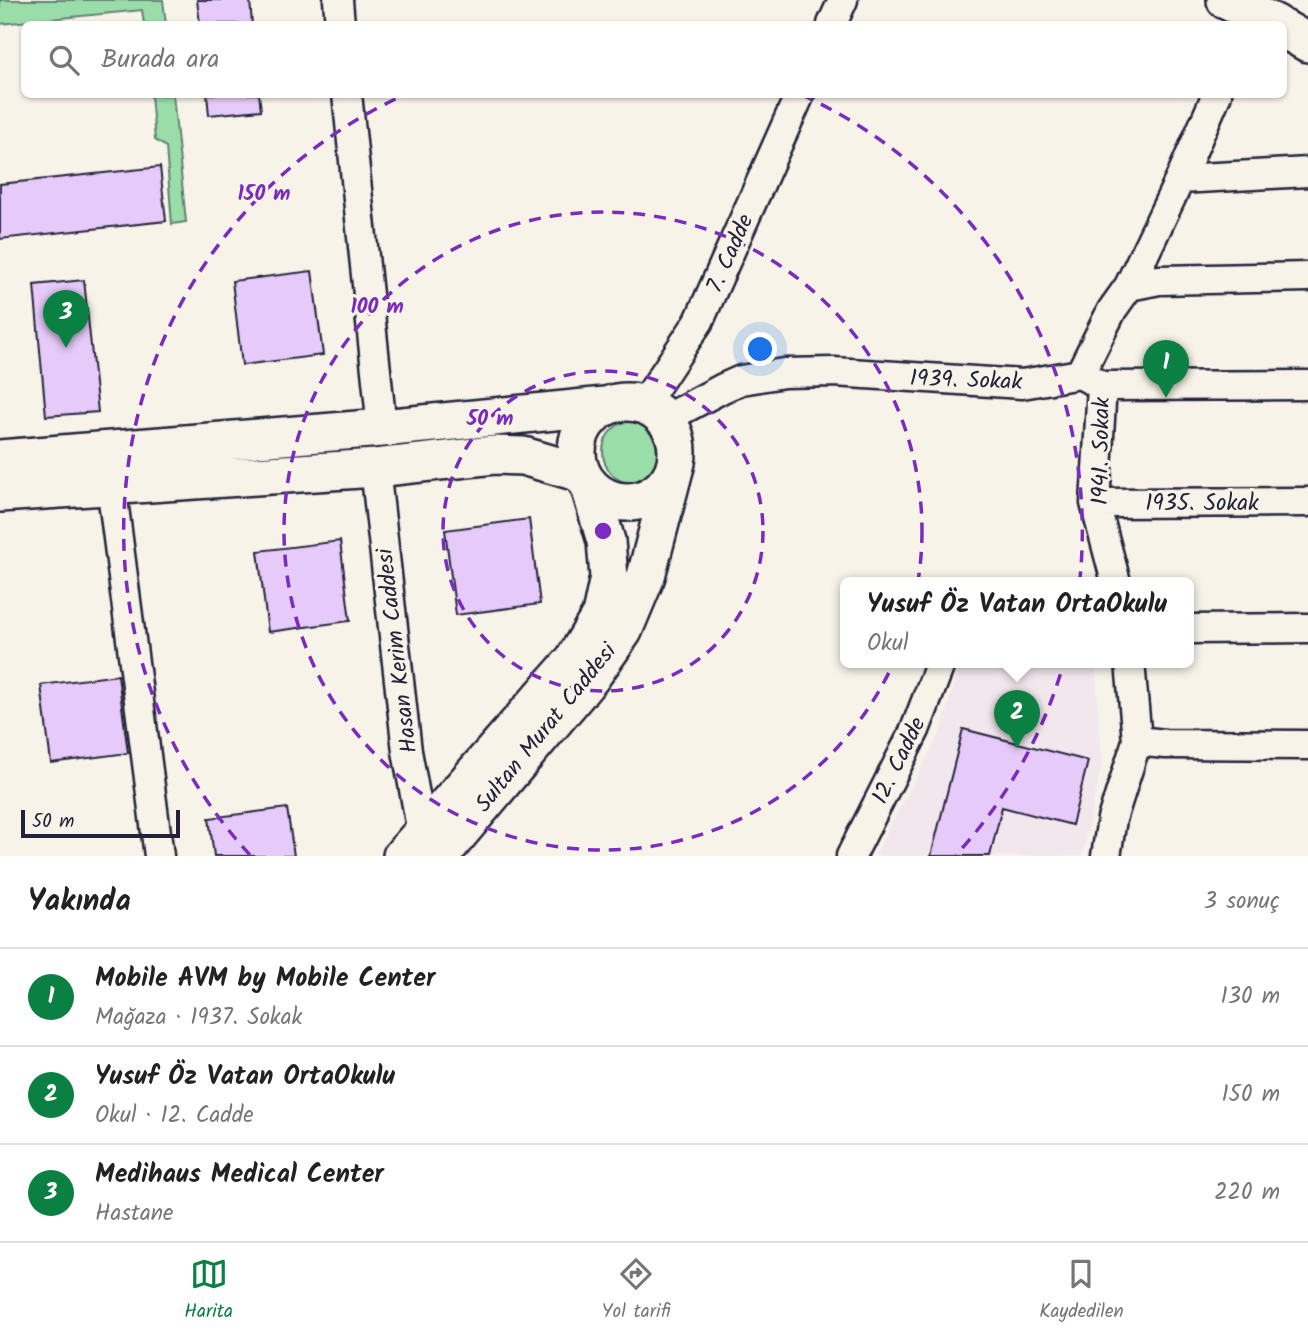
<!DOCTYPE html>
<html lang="tr">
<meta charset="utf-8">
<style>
:root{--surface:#fff;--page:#f6f6f6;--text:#222;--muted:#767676;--line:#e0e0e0;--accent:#0b8043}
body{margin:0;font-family:Kalam,sans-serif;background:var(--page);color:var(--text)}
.scale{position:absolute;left:21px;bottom:18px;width:159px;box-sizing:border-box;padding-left:7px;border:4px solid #22223b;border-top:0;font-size:19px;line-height:24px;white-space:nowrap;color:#22223b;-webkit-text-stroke:5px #f7f3e8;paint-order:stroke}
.you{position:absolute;left:761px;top:350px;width:24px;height:24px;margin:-18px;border:5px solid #fff;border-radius:50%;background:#1a73e8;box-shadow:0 0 0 10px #1a73e833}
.badge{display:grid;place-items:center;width:46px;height:46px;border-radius:50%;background:var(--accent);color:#fff;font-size:23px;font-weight:700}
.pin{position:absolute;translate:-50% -58px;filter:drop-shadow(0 2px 4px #0008)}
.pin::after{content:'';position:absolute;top:37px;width:24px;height:21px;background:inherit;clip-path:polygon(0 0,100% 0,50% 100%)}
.popup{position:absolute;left:840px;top:577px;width:354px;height:91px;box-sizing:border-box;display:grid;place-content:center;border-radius:10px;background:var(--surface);filter:drop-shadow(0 2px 5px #0005);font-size:23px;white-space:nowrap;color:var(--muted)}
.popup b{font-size:26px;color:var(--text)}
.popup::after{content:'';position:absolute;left:50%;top:100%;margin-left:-14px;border:14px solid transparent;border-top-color:var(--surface)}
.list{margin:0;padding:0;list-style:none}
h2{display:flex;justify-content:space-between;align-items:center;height:91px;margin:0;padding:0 28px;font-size:30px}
h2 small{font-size:23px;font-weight:400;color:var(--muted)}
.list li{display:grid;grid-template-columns:46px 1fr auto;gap:21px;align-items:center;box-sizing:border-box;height:98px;padding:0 28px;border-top:2px solid var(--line)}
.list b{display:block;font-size:26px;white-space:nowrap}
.list p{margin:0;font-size:23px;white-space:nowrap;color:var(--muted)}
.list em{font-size:23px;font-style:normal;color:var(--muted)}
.icon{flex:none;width:38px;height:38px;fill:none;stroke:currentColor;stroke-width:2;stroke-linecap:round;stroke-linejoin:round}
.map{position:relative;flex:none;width:1308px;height:856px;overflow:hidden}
.search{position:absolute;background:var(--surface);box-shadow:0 2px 5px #0004;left:21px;right:21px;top:21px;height:77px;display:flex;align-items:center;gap:18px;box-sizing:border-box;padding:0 24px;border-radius:10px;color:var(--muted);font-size:26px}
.sheet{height:385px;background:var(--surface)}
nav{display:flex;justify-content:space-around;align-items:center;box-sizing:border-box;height:98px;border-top:2px solid var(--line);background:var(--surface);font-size:19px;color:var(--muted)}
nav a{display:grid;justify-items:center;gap:4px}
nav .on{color:var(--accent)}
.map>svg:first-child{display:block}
.built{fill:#f2e7ed}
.green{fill:#9bdda8;stroke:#5e8072;stroke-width:2}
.building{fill:#e6caf9;stroke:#22223b;stroke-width:2}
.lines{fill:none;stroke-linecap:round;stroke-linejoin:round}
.minor-casing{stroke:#22223b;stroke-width:33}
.major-casing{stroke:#22223b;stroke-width:42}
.minor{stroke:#f7f3e8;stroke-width:28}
.major{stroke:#f7f3e8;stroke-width:37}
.ring{fill:none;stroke:#7b2cbf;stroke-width:3.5;stroke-dasharray:12 9}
.labels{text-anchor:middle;stroke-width:6;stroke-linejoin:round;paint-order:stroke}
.street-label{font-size:23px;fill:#22223b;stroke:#f7f3e8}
.centre{fill:#7b2cbf;stroke:#f7f3e8;stroke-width:3.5}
.ring-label{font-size:21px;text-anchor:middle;font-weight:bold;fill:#7b2cbf;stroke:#f7f3e8;stroke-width:6;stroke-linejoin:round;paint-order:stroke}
</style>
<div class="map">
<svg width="1308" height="856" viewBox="0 0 1308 856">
<rect width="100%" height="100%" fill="#f7f3e8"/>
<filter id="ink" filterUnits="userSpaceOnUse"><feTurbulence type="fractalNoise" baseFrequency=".0143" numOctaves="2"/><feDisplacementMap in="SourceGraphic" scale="14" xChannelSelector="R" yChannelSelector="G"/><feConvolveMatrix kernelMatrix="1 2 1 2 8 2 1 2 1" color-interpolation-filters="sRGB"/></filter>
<g filter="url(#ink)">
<path class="built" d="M960,662H1095L1102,763L1082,856H874L941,732Z"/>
<path class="green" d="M0,0H163L166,24H144L142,10L0,24Z
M151,95H173L186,222L172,224L166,147L155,140Z
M603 452a32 32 0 1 1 64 0a32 32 0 1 1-64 0Z"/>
<path class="building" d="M197,0H250L252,24H200Z
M207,94H259L261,110L209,115Z
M160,167L166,221L0,239V184Z
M312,271L323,355L242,365L232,281Z
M84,280L98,412L46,416L34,285Z
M529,519L540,604L456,615L445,530Z
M340,541L350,621L268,632L258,551Z
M118,675L128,753L51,763L41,685Z
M963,729L1088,761L1072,825L1002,807L990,856H931Z
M287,808L294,856H214L209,818Z"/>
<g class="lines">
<defs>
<path id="minor" d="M338,0L340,24
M832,24L843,0
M347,94L382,428
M1180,179L1308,172
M1129,286L1180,179L1217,94
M1080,374L1112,310L1129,286L1159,280L1308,277
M1080,374L1102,386L1095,503L1116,582
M1102,386L1308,385
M644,404L699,321L800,94
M665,419L723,388L741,380L784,373L834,372L1022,384L1080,374
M375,468L407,751L422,833
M111,484L159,856
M1095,503L1308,502
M1188,629L1308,628
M1130,662L1137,741
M851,856L915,730L941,662
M1106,856L1112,819L1137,741L1165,744L1308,745"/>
<path id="major" d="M1226,0L1276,24
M1284,29L1308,43
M577 452a50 50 0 1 1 100 0a50 50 0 1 1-100 0Z
M0,459L382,428L605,406
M0,493L375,468L494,455L523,456L581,473
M402,856L574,660L601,615L609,577L606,541L590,487
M440,856L591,677L623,631L646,576L674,470"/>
</defs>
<use href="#minor" class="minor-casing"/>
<use href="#major" class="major-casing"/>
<use href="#minor" class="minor"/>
<use href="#major" class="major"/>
</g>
</g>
<g class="ring">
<circle cx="603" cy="531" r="160"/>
<circle cx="603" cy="531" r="319"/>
<path d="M250 855A479 479 0 0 1 404 95M802 95A479 479 0 0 1 956 855"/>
</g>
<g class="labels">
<g class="street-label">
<text transform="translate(729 253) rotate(-66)" y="8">7. Cadde</text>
<text transform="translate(966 379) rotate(2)" y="8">1939. Sokak</text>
<text transform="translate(1100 451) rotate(-89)" y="8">1941. Sokak</text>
<text x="1202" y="510">1935. Sokak</text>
<text transform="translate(396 651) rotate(-97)" y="8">Hasan Kerim Caddesi</text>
<text transform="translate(545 727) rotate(-51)" y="8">Sultan Murat Caddesi</text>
<text transform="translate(898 760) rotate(-64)" y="8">12. Cadde</text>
</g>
</g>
<circle cx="603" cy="531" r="10" class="centre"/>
<g class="ring-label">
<text x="264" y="200">150 m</text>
<text x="377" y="313">100 m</text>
<text x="490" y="425">50 m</text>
</g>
</svg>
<div class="scale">50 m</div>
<div class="you"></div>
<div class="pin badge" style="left:1166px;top:398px">1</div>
<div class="pin badge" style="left:1017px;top:748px">2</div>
<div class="popup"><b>Yusuf Öz Vatan OrtaOkulu</b>Okul</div>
<div class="pin badge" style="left:66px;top:348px">3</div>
<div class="search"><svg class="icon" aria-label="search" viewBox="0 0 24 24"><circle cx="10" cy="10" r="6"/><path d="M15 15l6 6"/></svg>Burada ara</div>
</div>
<section class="sheet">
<h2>Yakında<small>3 sonuç</small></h2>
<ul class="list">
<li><span class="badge">1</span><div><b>Mobile AVM by Mobile Center</b><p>Mağaza · 1937. Sokak</p></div><em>130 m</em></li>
<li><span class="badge">2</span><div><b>Yusuf Öz Vatan OrtaOkulu</b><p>Okul · 12. Cadde</p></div><em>150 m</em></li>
<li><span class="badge">3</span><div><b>Medihaus Medical Center</b><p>Hastane</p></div><em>220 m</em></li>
</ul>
</section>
<nav>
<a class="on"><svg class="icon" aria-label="map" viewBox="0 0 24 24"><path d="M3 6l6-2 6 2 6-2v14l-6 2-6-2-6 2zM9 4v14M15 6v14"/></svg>Harita</a>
<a><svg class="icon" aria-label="directions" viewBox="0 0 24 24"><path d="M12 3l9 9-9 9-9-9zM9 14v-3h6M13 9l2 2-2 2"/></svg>Yol tarifi</a>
<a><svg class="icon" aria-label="saved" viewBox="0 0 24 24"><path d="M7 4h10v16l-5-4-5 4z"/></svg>Kaydedilen</a>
</nav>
